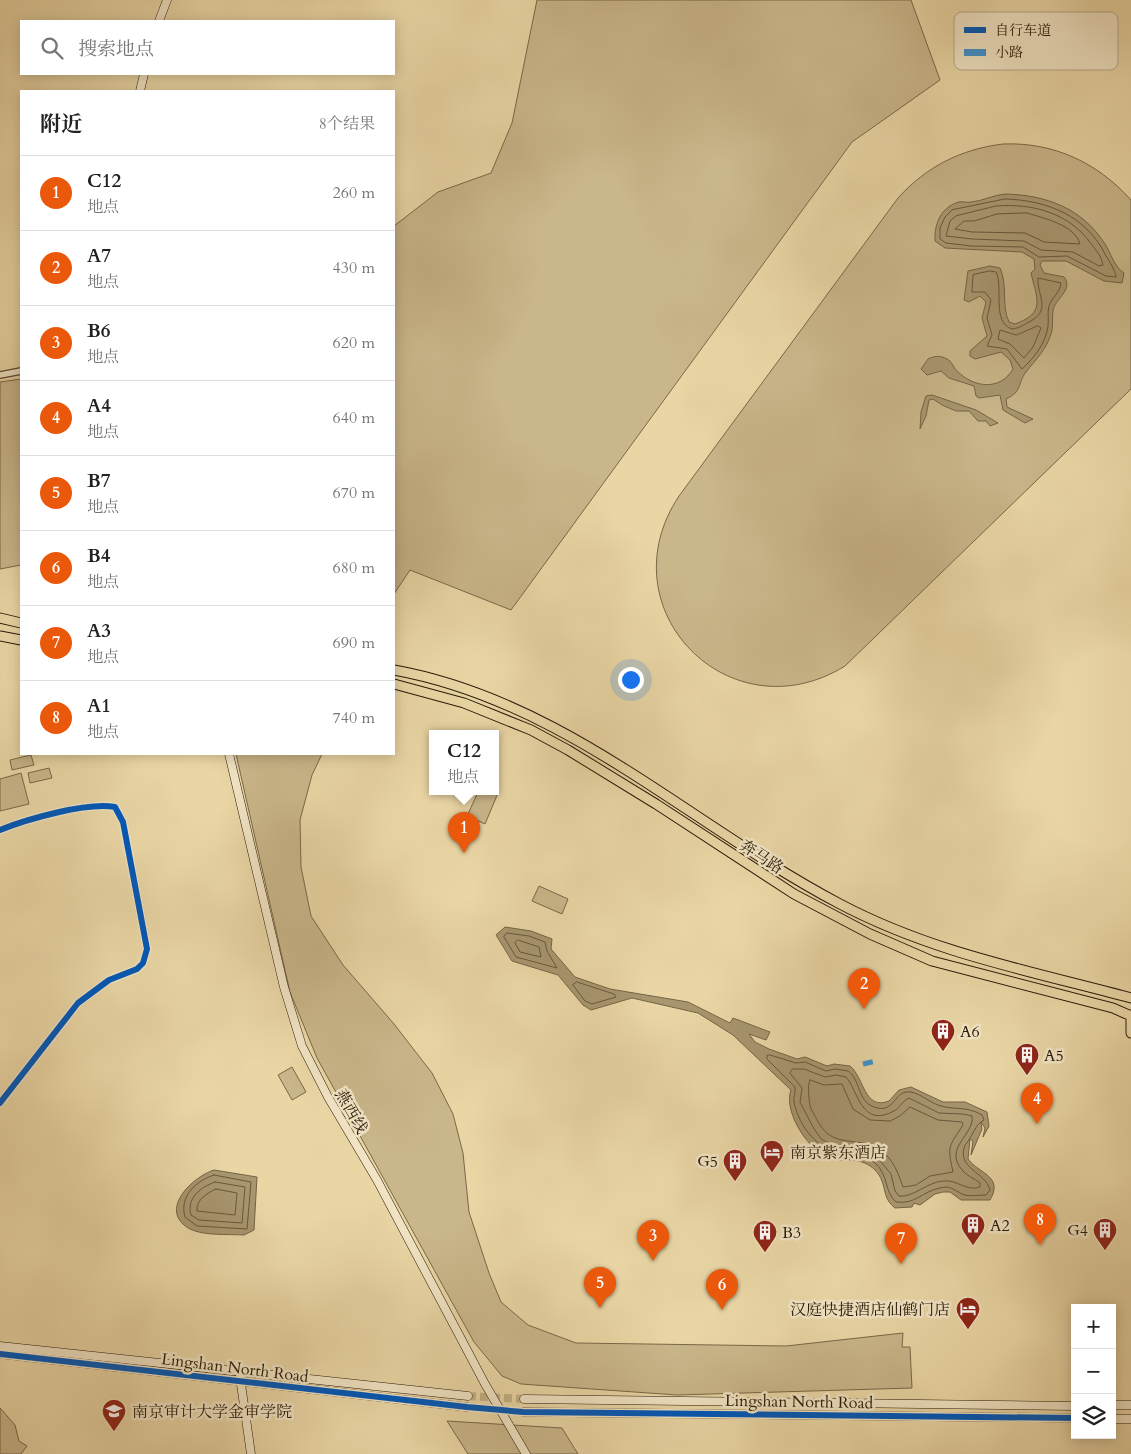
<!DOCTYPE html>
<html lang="zh">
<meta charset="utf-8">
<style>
:root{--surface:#fff;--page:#f6f6f6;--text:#222;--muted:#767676;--line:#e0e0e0;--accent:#ea580c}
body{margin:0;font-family:Cardo,"Noto Serif SC",serif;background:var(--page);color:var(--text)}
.controls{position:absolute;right:15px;bottom:15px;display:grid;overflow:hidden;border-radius:0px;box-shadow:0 2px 12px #0003}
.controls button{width:45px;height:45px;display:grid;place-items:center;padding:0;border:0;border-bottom:1px solid var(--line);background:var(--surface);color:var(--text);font:25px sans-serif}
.you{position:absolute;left:630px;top:679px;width:18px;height:18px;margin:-12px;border:4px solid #fff;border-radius:50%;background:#1a73e8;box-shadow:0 0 0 8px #1a73e833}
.badge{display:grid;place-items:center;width:32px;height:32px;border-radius:50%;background:var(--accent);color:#fff;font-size:16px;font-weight:700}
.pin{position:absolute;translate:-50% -41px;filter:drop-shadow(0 1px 2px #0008)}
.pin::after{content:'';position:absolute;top:26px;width:18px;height:15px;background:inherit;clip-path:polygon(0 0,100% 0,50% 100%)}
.popup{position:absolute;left:429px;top:730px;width:70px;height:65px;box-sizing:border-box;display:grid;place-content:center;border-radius:0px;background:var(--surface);filter:drop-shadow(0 1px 4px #0005);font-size:16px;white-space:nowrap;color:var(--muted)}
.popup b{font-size:19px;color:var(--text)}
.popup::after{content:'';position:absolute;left:50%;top:100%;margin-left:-10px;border:10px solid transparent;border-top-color:var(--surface)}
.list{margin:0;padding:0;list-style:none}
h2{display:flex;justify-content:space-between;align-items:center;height:65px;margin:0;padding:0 20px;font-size:21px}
h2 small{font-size:16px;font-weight:400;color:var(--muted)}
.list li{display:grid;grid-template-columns:32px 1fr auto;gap:15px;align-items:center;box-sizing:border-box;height:75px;padding:0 20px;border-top:1px solid var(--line)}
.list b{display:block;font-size:19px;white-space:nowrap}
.list p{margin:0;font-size:16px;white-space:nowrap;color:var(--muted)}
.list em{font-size:16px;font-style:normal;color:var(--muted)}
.icon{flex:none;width:28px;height:28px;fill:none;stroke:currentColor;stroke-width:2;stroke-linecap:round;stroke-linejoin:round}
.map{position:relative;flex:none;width:1131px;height:1454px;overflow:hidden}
.search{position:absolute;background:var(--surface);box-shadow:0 2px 12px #0003;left:20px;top:20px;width:375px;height:55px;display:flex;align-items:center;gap:12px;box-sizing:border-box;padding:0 18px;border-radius:0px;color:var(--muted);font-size:19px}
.panel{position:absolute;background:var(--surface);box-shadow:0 2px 12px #0003;left:20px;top:90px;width:375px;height:665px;border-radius:0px}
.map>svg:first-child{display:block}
.green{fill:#c9b68a;stroke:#786848}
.water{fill:#a8966f;stroke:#746445}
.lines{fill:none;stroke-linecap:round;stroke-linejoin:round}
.shore{stroke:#68583b;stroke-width:1}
.secondary-tunnel{stroke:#c3b085;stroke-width:8;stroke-dasharray:8 4;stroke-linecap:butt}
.street-casing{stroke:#58482e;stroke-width:8}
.secondary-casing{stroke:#271907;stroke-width:9}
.primary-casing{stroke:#271907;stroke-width:11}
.street{stroke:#f1e4c4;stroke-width:5.5}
.secondary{stroke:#f1e4c4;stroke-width:8}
.primary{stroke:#ead6a5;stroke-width:9}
.quiet{stroke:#3b93d1;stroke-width:5;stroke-dasharray:10 5;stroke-linecap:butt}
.cycleway-casing{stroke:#f1e4c4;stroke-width:9}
.cycleway{stroke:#0057b8;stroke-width:6}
.labels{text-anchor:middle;stroke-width:5;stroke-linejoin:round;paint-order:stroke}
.street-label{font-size:16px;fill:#271907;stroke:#f1e4c4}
.poi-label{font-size:16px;fill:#271907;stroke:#f1e4c4;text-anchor:start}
.key{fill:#f1e4c4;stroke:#b4a78b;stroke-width:1}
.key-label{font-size:14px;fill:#271907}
</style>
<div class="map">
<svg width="1131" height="1454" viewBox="0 0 1131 1454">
<rect width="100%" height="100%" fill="#ead6a5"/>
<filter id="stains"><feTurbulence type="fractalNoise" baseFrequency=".004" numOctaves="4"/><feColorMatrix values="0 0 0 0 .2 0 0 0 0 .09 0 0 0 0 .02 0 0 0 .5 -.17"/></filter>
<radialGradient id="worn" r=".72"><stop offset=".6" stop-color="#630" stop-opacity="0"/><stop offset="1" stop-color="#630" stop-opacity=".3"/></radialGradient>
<path class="green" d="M537,0H911L940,80L852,142L511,610L410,570L394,594V226L438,192L491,173L512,123Z
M1003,144C1053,142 1097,162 1131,200V389L845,666C730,737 604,609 679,496L898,198C926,167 961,149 1003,144Z
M21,379V565L0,569V382Z
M236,754H322L312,775L300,820L301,867L311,916L343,965L394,1024L432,1073L453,1114L463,1153L469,1212L489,1273L501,1302L528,1325L576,1343L786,1346L903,1333L902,1347H910L912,1388L677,1395L521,1384L502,1376L474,1342L317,1058L290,992Z
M31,755L34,765L12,770L10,760Z
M49,768L52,778L30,783L28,773Z
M21,773L29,804L0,811V779Z
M478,792L498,793L485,824L467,816Z
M539,886L568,899L562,914L532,901Z
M292,1067L306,1092L292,1100L278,1075Z
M0,1408L15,1425L19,1441L27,1446L21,1454H0Z
M447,1421L562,1428L578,1454H468Z"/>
<path class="water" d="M1005,194C1046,195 1082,208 1105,244C1111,253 1114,267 1124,273L1122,283L1104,281L1066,261H1042L1040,265L1044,273L1064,277C1073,288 1058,298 1054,307C1051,315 1054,325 1051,334C1046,350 1036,359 1026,372C1017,384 1023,391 1006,399L1007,407L1033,419L1025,423L1003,410L1000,395L979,398L976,396L974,386L949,378L941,371L927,375L921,369L928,359C934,356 940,355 947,359C952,361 953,367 957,371C974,388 1000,391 1013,369L1010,360L1001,352L975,359L970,356V351L987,336L982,318L986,302L980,296L969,302L964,300L968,271L990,266L1000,268C1008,285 1001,305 1009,322L1015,324C1046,313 1037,299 1031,273L1035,269L1034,259L1022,252L945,248L935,241C934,224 941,207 959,202C963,201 967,203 971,202C983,201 993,195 1005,194Z
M932,395L976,410L998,423L990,426L986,421H978L969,411H956L942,405L933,399L929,400L926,416L920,429L921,412L926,396Z
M505,927L531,931L552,939L551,949L575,977L610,989L688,1002L730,1023L733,1018L770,1032L766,1040L749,1034L755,1042L769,1049L797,1059L805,1057L827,1066L834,1064L850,1066C864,1077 864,1111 889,1101L899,1090L911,1087L943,1102H965L987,1112L989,1126L983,1137L985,1128L981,1122L982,1129L971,1155L973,1141L970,1139L968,1159C979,1174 1004,1176 990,1200H961L950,1192H943L935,1194L920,1205L914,1203L912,1207L895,1208C884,1199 886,1192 882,1181C875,1163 857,1158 839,1160V1157C833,1156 826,1155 820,1152C803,1142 784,1109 791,1090L733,1035L698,1013L632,998L591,1010L583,1005L558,975L512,961L496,935Z
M214,1170L257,1177L254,1230L244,1235C228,1234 204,1236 190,1229C157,1211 192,1177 214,1170Z"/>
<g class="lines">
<path class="shore" d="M1005,199C1047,200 1087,216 1106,256C1110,262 1115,270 1116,277L1106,276L1067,256L1039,257L1023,247L971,246L946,243L940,239V228L945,217L952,210Z
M996,206C1033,203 1070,213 1092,245C1097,251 1102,258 1103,265L1099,266L1073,252L1041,250L1024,241L972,239L946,236L950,221L956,216Z
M1027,213C1043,218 1075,225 1080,244L1044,242L1025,233L972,232L955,229L964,221H974L997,214Z
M990,271L996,272C1004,287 991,322 1012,329C1019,328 1022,326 1027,323C1053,311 1037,297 1038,278L1061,283C1060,293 1052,297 1049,306C1047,313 1049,319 1048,326C1046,343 1034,358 1022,369L1007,349L987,346L992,335L987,318L991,300L985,292H972L973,275Z
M1038,326L1041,328L1033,347L1024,358L1010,344L998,339L1000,330L1016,335Z
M507,933L529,936L545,942L547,951L557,968L516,957L504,937Z
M518,940L539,947L541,957L520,952L515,943Z
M577,982L614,994L616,997L592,1004L585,1001L573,985Z
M770,1055L796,1063L805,1062L826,1071L835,1069L848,1071C861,1080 857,1101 874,1107C893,1114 894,1094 906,1092C916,1090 929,1102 938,1105C954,1111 965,1105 982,1115L984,1120C975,1124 972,1138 965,1145C956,1169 985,1171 990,1190L986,1195C979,1195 967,1197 962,1194C954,1190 950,1185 940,1188C923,1191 915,1205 896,1202C884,1192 889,1175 875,1163C866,1155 856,1155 845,1154C819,1152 799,1127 794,1102C793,1097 796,1093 795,1087L767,1059V1056Z
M793,1069H804L825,1077L836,1075L846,1077C858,1090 861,1129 894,1111C900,1108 902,1101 909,1098L939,1113L963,1114L972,1116C975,1135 942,1148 963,1171C967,1176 974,1178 980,1183V1187C966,1192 957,1179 943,1181C927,1182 913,1198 899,1196L895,1191L891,1174L877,1157L863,1150L833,1145L821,1139L813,1127L800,1102L802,1088L790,1073Z
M810,1080L824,1085L842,1084L853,1109L870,1120L890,1121L900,1116L910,1107L938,1120L962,1122L963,1125C949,1147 947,1145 953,1172L930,1176L916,1185L903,1187C898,1173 894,1161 882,1151C866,1138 841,1145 828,1134C820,1128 816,1117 811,1109C809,1103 807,1085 810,1080Z
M214,1175L251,1182L247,1229L197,1226L185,1217C179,1196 196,1181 214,1175Z
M215,1182L245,1187L242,1223L199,1220L191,1215C186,1198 201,1187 215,1182Z
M216,1189L237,1193L235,1215L197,1211C196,1200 207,1193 216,1189Z"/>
<path class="secondary-tunnel" d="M468,1396L524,1399
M467,1407L523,1412"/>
<defs>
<path id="street" d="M0,375L21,371
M0,830C27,819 87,802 115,807L123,822L147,949L143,963L137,969L109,980L78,1003L0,1103"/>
<path id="secondary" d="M159,21L167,0
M140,91L144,74
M229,754L284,987L302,1046L328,1097L377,1180L485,1384L526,1454
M0,1346L468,1396
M0,1354L467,1407
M240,1377L251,1454
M524,1399L1075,1406
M1112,1405H1131
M523,1412L1075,1418
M1112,1419H1131"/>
<path id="primary" d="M0,618L21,623
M0,636L21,640
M394,670C565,701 690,825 840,904C933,953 1031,971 1131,998
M394,684L464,703L531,730L568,750L656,804L794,894L870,934L932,961L1113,1008L1131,1016
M1131,1015V1033"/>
</defs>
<use href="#street" class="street-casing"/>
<use href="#secondary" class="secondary-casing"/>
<use href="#primary" class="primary-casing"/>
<use href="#street" class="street"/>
<use href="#secondary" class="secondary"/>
<use href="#primary" class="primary"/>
<path class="quiet" d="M863,1064L876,1061"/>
<defs>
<path id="cycleway" d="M0,830C27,819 87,802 115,807L123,822L147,949L143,963L137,969L109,980L78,1003L0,1103
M0,1354L467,1407L523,1412L1075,1418"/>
</defs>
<use href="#cycleway" class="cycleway-casing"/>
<use href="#cycleway" class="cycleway"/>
</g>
<defs>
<symbol id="building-pin" viewBox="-11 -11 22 30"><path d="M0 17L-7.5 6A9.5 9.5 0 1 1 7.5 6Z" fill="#8f2418" stroke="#f1e4c4"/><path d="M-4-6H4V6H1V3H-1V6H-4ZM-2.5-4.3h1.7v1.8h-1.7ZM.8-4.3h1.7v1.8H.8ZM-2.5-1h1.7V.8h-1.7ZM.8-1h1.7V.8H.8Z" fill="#fff"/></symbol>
<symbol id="hotel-pin" viewBox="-11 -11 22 30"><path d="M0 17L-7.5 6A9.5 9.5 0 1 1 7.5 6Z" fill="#8f2418" stroke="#f1e4c4"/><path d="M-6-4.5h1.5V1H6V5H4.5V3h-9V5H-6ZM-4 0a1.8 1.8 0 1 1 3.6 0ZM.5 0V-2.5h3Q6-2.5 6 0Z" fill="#fff"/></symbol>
<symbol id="university-pin" viewBox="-11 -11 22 30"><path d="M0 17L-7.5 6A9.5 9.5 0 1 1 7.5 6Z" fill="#8f2418" stroke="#f1e4c4"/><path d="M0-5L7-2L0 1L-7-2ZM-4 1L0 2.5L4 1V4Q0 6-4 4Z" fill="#fff"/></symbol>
</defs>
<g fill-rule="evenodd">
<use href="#building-pin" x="929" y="1017" width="28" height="38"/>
<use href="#building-pin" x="1013" y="1041" width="28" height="38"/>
<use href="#hotel-pin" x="758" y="1138" width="28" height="38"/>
<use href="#building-pin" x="721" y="1147" width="28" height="38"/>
<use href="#building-pin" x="959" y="1211" width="28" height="38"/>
<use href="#building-pin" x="1091" y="1216" width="28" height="38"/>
<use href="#building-pin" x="751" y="1218" width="28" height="38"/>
<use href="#hotel-pin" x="954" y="1295" width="28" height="38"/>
<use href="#university-pin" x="100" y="1397" width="28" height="38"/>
</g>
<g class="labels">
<g class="street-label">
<text transform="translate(762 856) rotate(33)" y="6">奔马路</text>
<text transform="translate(352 1111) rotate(60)" y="6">燕西线</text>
<text transform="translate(235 1367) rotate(7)" y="6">Lingshan North Road</text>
<text transform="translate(799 1401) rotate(1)" y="6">Lingshan North Road</text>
</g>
<g class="poi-label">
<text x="960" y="1037">A6</text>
<text x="1044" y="1061">A5</text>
<text x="790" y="1158">南京紫东酒店</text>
<text x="718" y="1167" text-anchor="end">G5</text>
<text x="990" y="1231">A2</text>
<text x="1088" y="1236" text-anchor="end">G4</text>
<text x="782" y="1238">B3</text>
<text x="950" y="1315" text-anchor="end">汉庭快捷酒店仙鹤门店</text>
<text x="132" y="1417">南京审计大学金审学院</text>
</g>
</g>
<rect x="954" y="12" width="164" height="58" rx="8" class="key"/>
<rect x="964" y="27" width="22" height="6" fill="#0057b8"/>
<rect x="964" y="49" width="22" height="7" fill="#3b93d1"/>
<g class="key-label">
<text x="995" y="35">自行车道</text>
<text x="995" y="57">小路</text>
</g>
<rect width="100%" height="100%" filter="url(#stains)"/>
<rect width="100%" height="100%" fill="url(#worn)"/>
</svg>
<div class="controls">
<button>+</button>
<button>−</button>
<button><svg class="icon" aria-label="layers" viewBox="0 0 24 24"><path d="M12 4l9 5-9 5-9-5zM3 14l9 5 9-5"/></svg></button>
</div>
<div class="you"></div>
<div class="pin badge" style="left:464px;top:853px">1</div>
<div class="popup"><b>C12</b>地点</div>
<div class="pin badge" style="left:864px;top:1009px">2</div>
<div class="pin badge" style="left:653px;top:1261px">3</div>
<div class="pin badge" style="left:1037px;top:1124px">4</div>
<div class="pin badge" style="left:600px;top:1308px">5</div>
<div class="pin badge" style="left:722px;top:1310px">6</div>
<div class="pin badge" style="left:901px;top:1264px">7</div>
<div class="pin badge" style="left:1040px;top:1245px">8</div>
<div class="search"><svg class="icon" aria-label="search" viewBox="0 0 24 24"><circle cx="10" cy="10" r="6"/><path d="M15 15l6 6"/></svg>搜索地点</div>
<section class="panel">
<h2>附近<small>8个结果</small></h2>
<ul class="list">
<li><span class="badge">1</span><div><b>C12</b><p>地点</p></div><em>260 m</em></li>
<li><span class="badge">2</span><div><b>A7</b><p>地点</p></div><em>430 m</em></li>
<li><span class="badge">3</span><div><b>B6</b><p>地点</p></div><em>620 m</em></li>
<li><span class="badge">4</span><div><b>A4</b><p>地点</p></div><em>640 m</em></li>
<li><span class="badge">5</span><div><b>B7</b><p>地点</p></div><em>670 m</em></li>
<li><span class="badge">6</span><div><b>B4</b><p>地点</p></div><em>680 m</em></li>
<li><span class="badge">7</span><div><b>A3</b><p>地点</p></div><em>690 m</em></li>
<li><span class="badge">8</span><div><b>A1</b><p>地点</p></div><em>740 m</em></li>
</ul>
</section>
</div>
